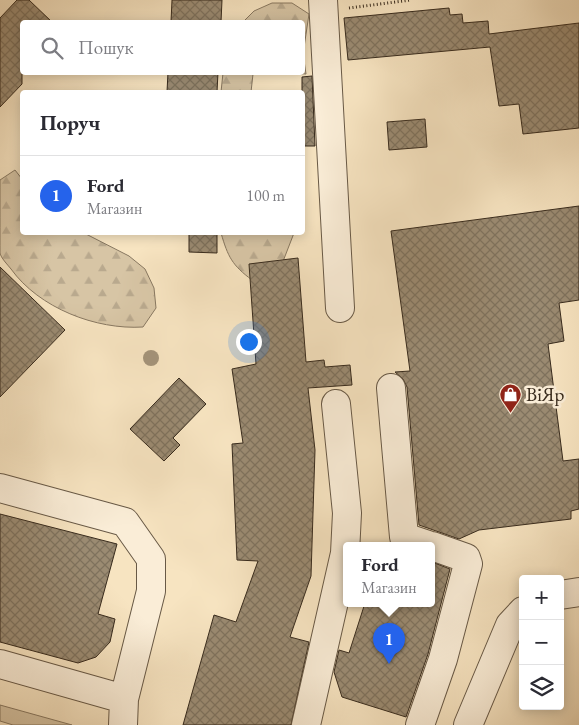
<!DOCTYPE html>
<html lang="uk">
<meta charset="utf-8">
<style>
:root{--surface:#fff;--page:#f2f2f3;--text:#2b2b33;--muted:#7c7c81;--line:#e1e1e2;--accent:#2563eb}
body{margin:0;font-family:"EB Garamond",serif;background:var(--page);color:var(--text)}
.controls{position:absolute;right:15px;bottom:15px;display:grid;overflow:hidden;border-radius:5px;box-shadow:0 2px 12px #0003}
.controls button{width:45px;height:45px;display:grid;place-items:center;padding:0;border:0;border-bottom:1px solid var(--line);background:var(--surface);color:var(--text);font:25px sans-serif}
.you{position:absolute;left:248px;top:341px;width:18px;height:18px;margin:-12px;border:4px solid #fff;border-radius:50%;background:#1a73e8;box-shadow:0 0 0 8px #1a73e833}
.badge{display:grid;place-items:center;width:32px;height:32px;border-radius:50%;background:var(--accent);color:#fff;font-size:16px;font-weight:700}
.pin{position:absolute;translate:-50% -41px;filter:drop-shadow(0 1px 2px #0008)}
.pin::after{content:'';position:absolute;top:26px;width:18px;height:15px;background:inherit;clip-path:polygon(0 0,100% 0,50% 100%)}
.popup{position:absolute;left:343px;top:542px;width:92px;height:65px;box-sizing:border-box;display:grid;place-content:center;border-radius:5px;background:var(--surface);filter:drop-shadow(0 1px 4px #0005);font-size:16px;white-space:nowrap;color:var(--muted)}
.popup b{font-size:19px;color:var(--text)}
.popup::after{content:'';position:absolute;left:50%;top:100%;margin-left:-10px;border:10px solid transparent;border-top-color:var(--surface)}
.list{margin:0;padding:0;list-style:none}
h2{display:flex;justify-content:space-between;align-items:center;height:65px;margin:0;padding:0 20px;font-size:21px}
h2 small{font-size:16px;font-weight:400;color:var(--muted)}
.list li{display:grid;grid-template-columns:32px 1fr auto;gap:15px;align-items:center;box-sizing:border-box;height:80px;padding:0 20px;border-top:1px solid var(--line)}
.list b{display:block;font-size:19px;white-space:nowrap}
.list p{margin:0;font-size:16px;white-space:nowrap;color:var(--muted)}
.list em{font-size:16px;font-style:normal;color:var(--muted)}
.icon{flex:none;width:28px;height:28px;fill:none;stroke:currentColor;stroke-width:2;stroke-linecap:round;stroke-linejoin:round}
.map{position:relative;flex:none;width:579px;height:725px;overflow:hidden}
.search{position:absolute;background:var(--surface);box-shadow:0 2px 12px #0003;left:20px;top:20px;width:285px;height:55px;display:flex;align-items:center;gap:12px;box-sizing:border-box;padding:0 18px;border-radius:5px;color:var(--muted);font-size:19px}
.panel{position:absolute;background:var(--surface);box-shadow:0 2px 12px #0003;left:20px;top:90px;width:285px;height:145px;border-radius:5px}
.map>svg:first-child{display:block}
.green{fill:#d7c5a5;stroke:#887861}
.forest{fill:url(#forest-firs);stroke:#887861}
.building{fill:url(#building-cross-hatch);stroke:#382b1d}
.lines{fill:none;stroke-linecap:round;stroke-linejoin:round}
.minor-casing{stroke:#685946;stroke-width:30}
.path{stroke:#382b1d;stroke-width:3;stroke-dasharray:1 2.5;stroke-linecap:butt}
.minor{stroke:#faedd7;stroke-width:28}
.tree{fill:#a4947a}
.labels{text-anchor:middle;stroke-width:5;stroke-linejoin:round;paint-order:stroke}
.poi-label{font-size:19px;fill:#382b1d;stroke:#faedd7;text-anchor:start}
</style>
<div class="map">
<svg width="579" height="725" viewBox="0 0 579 725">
<defs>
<pattern id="forest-firs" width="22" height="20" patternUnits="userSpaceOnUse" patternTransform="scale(1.25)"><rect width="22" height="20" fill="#d7c5a5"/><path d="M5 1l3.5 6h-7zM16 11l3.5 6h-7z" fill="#b9a98e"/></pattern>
<pattern id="building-cross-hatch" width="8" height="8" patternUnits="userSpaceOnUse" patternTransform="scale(1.25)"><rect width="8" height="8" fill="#9b8b72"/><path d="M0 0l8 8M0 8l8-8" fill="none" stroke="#7f725d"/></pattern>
</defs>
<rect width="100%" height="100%" fill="#f7e4c1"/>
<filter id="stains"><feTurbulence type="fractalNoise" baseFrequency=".004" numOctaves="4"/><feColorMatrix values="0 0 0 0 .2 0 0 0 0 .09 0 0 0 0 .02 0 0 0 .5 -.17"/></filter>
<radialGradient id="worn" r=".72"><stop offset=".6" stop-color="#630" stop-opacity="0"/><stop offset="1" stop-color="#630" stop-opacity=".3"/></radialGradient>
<path class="green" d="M0,705L72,725H13L0,721Z"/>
<path class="forest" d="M272,3H292L309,14L303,54L306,74L290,73L302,72V22H243L254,11Z
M223,73V72L280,73L253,74L251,92H221Z
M15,170L22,179V232L84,233L129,256L145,269L154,288L156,308L143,327C96,330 39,308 11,269C7,264 1,258 0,253C0,236 0,199 0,180Z
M221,233H294L282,264L252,280C232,265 228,257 221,233Z"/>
<path class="building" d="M17,0H29L52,22H22V84L0,107V18Z
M172,0H222L221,22H171Z
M449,8L450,15L462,14L463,23L488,21L489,34L579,23V128L523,134L519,104L499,106L490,47L348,60L344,18Z
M168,72H218L217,92H167Z
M312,76L315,146H302V77Z
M425,119L427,147L389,150L387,122Z
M579,206V300L559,303L564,341L548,344L563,461L579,459V509L571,511V519L479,530L459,539L419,525L407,387L403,379L395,372L410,371L391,231Z
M189,232H217V253L189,252Z
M298,258L306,362L324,360L325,367L350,365L352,385L308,388L315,450L311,576L290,637L309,642L291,725H183L214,615L236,622L258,561L237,560L232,444L243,443L232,369L256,364L249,264Z
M0,267L65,330L0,397Z
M179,378L206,404L173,438L180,445L164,461L130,429Z
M0,514L117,544L98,614L115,619L110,642L96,657L78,663L0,642Z
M432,562L450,569L428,654L406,717L342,697L334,672L339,650L349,653L365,603H432Z"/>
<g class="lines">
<defs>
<path id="minor" d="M323,0L340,308
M391,388L404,537L428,545
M0,488L125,522L151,559V591L124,699L123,725
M560,595L579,592
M0,664L124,699
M306,725L345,553L347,513L336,404
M420,725L443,659L468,564L466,558L432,546
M468,725L510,625L523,611"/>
</defs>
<use href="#minor" class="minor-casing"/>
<path class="path" d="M349,8L411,0"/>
<use href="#minor" class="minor"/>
</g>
<circle class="tree" cx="151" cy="358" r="8"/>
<defs>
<symbol id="shop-pin" viewBox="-11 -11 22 30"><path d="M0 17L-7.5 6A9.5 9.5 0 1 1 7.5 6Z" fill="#8f2418" stroke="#faedd7"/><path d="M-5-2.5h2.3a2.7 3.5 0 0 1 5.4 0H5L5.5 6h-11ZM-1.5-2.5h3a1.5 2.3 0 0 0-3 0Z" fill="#fff"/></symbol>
</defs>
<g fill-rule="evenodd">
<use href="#shop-pin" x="498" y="382" width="25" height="34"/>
</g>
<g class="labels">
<g class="poi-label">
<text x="526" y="401">ВіЯр</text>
</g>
</g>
<rect width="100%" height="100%" filter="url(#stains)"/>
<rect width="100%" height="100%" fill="url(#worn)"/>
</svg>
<div class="controls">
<button>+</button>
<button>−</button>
<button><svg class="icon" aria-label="layers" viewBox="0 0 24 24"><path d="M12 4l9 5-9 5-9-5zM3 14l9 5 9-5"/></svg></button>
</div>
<div class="you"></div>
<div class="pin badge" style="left:389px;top:664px">1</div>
<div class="popup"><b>Ford</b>Магазин</div>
<div class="search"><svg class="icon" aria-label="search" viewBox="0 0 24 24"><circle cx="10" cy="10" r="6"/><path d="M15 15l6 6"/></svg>Пошук</div>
<section class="panel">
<h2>Поруч<small></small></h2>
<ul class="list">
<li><span class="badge">1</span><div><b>Ford</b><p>Магазин</p></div><em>100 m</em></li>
</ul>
</section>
</div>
